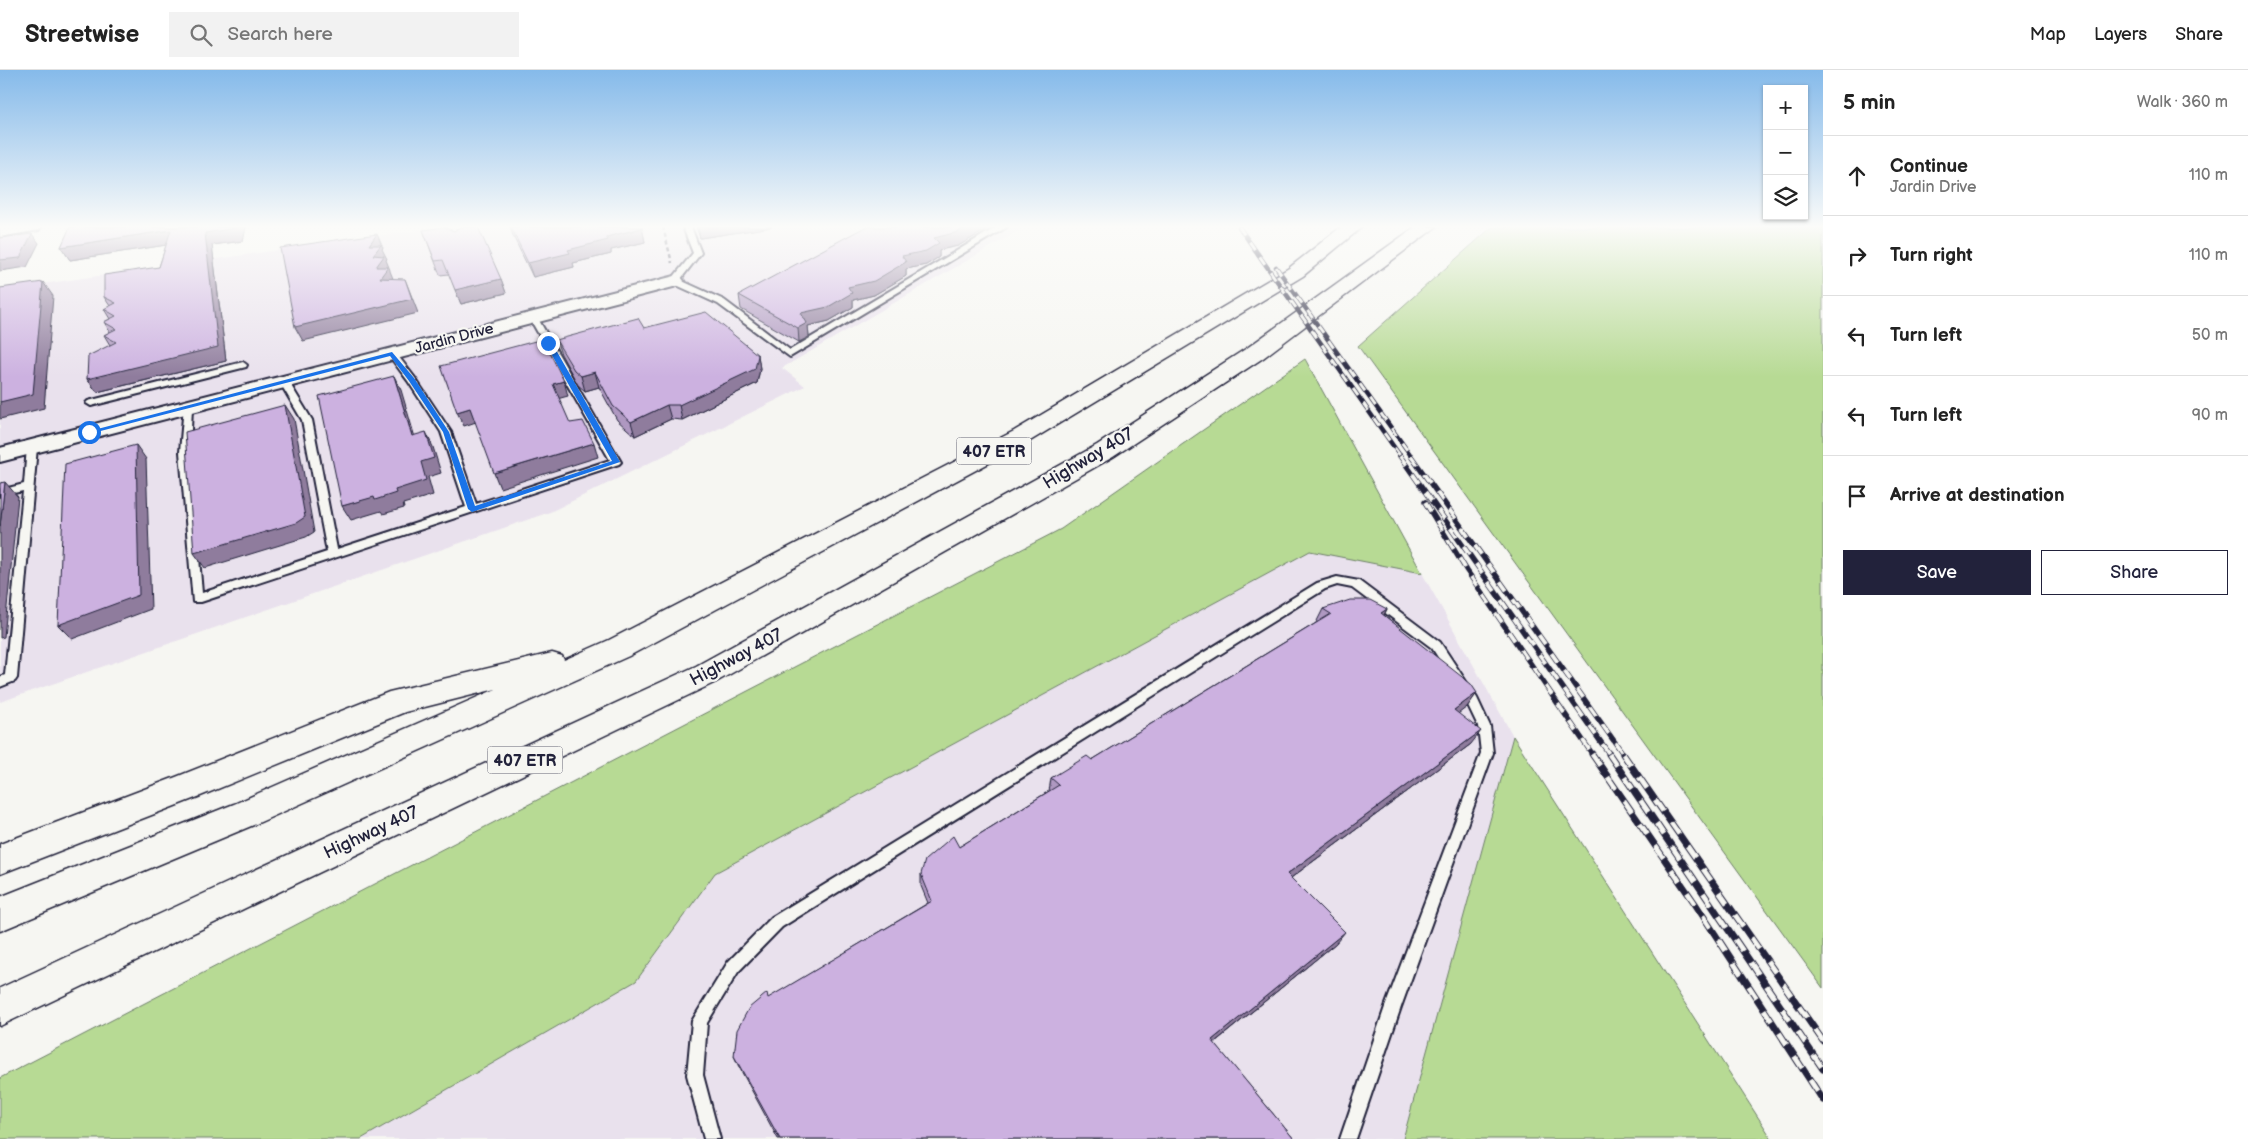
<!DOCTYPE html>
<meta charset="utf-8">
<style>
:root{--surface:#fff;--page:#f2f2f2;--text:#222;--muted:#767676;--line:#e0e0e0;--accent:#22223b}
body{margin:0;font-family:"Balsamiq Sans",sans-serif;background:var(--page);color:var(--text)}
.controls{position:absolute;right:15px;top:15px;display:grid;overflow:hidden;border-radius:0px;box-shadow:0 1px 4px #0004}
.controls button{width:45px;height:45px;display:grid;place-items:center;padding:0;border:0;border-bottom:1px solid var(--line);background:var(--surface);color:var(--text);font:25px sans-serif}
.stop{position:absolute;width:15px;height:15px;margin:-11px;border:4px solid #1a73e8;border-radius:50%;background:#fff}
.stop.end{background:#1a73e8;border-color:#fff;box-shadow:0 1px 5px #0008}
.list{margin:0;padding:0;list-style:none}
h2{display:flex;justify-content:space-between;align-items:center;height:65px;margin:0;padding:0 20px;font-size:21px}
h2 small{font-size:16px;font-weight:400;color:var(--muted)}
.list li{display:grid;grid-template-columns:32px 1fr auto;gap:15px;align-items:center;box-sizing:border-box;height:80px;padding:0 20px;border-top:1px solid var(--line)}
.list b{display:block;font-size:19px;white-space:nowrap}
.list p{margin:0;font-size:16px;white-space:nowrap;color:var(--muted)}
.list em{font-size:16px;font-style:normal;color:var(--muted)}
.actions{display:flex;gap:10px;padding:15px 20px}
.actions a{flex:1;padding:11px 0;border:1px solid var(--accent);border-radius:0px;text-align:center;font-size:18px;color:var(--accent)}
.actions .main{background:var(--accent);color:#fff}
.icon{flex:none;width:28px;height:28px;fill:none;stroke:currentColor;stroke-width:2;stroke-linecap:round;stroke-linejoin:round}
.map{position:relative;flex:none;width:1823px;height:1069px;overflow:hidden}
header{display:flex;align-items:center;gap:30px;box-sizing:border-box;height:70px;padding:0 25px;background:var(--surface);border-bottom:1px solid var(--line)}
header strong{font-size:24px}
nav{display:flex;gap:28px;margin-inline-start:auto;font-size:18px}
.search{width:350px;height:45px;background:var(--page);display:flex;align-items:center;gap:12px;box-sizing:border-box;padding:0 18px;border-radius:0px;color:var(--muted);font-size:19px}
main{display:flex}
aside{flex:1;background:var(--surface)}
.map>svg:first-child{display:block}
.built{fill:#e9e1ed}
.green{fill:#b7da94;stroke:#6c7e68}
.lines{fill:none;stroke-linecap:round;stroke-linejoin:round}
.service-casing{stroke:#22223b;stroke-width:4}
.minor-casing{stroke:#22223b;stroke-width:4}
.motorway-casing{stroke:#22223b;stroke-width:3}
.path{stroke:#22223b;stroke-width:2.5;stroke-dasharray:4 3;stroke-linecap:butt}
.service{fill:#f6f6f2;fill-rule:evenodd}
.minor{fill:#f6f6f2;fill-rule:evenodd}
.motorway{fill:#f6f6f2;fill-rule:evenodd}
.rail-far2-casing{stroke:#22223b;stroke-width:4.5}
.rail-far1-casing{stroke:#22223b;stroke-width:5.5}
.rail-casing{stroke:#22223b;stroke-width:7}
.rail-far2{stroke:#f6f6f2;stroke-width:3;stroke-dasharray:9;stroke-linecap:butt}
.rail-far1{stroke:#f6f6f2;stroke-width:4;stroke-dasharray:11;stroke-linecap:butt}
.rail{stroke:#f6f6f2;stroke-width:5;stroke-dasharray:14;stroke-linecap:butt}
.wall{fill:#af98c1;stroke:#22223b}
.shaded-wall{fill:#8f7c9d;stroke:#22223b}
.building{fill:#ccb1e0;stroke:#22223b}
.route{fill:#1a73e8}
.labels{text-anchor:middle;stroke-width:4.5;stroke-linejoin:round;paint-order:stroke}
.far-street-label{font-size:15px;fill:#22223b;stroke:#f6f6f2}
.shield{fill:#f6f6f2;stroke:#626272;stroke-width:1}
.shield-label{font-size:16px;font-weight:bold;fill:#22223b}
.street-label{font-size:18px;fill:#22223b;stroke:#f6f6f2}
</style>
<header>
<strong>Streetwise</strong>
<div class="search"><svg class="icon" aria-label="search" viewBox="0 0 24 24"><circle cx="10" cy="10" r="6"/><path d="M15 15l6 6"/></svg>Search here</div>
<nav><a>Map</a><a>Layers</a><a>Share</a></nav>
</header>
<main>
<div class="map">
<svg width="1823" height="1069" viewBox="0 0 1823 1069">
<rect width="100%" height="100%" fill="#f6f6f2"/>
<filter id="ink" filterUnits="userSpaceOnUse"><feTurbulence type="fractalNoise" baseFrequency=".02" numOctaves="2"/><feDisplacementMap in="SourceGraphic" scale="10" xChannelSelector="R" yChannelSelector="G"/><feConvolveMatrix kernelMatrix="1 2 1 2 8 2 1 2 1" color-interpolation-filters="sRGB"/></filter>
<g filter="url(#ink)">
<path class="built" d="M439,157H1025L782,298L805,316L550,442L0,632V220Z
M1310,481L1422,503L1513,666L1403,1069H361L636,911L715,803Z"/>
<path class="green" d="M1492,157H1823V918L1358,276Z
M1305,289L1422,503L1310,481L715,803L636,911L361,1069H0V1008L1061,459Z
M1513,666L1772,1069H1403Z"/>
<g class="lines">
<defs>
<path id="service" d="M683,157H691L701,183L680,210L724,230L790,280L997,157H1007L790,287L718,234L672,213V209L693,183Z
M533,244L537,247L621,392L619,394L201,532H193L180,382L184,335H190L192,337L190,382L202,523L327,482L302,350L279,311L281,309H287L312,350L337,479L466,437L441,362L408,311L388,284L389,282H395L415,308L451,362L476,434L610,390L529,247Z
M243,292L247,295L246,297L91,336L86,333L88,331Z
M32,374L37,377L17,608L15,611L0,617V607L5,605L23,421L0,426V420L24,414L27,377Z
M1337,507L1359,511L1440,572L1477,628L1490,656L1493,683L1401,937L1356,1069H1340L1385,937L1481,683L1478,656L1466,631L1432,578L1352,518L1337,515L1325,519L782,857L738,902L707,953L703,1005L720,1069H704L687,1005L692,951L728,892L772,847L1317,513Z"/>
<path id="minor" d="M0,157H41L39,160L0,167Z
M675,206L681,207L684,211L681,215L0,392V378Z"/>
<path id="motorway" d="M1341,157H1362L1303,206L1030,371L629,586L256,754L0,861V827L234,734L496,619L405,642L198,727L0,804V774L176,707L389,622L552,583L562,586L564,590L609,570L1014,361L1289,198Z
M1415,157H1436L1263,288L1113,387L716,612L0,956V918L696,596L1097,375L1247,278Z"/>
</defs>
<use href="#service" class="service-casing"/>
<use href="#minor" class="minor-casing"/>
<use href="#motorway" class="motorway-casing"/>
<path class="path" d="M663,157L672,193"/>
<use href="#service" class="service"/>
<use href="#minor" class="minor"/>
<use href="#motorway" class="motorway"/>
<defs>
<path id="rail-far2" d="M1239,157L1401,387
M1276,197L1412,387"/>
<path id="rail-far1" d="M1400,386L1610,685
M1411,386L1624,685
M1425,432L1467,501L1593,685"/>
<path id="rail" d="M1592,684L1694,832L1823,1030
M1609,684L1823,999
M1623,684L1823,971"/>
</defs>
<use href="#rail-far2" class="rail-far2-casing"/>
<use href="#rail-far1" class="rail-far1-casing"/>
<use href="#rail" class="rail-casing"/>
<use href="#rail-far2" class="rail-far2"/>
<use href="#rail-far1" class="rail-far1"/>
<use href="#rail" class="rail"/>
</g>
<path class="wall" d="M70,157H246L243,171L212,175L226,291L97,322L87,309L110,275L104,265L110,262L104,252L110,249L104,239L110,236L104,227L159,197L166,175L70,190L61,177Z
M510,157H642L645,172L611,180V184L573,193L574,197L533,207L513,166Z
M696,157H772L700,168Z
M423,160L501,209L506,223L461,234L449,204L440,205Z
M986,160L958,176L939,180V187L926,195L906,199V206L874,225L853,230V237L829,251L808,256L809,267L799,272L741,239L739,225Z
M644,258L758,285L760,299L757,313L682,350L671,349L635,366L617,350L599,317L585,321L578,315L561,284L556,270Z
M1323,539H1387L1384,545L1477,623L1467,637L1458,643L1471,674L1291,808L1336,873L1214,973L1294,1069H778L738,995L734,986L769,928L928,833L921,816V804L959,777L1049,721L1051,708L1092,690L1316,553Z"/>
<path class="shaded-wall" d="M236,157H246L243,171L212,175L226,291L97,322L87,309L205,163Z
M698,157H772L700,168Z
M967,157H986V160L958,176L939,180V187L926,195L906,199V206L874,225L853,230V237L829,251L808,256L809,267L799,272L798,258L801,243L934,168Z
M642,158L645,172L611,180V184L573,193L574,197L533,207L528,193L606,167Z
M171,160L179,173L70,190L61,177Z
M32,164L39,173L27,197L0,201V190Z
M377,164L383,178L382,179L387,189L386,190L390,200V201L394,211L380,208L369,175Z
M405,209L418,243L303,271L295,257Z
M501,209L506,223L461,234L455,220Z
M43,212L53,226L44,338L0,349V332Z
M758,285L760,299L757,313L682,350L679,335Z
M595,302L599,317L585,321L581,306Z
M394,306L401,320L419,381L412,366Z
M564,311L568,326L557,329L553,314Z
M285,335L294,349L314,462L306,467L205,498L194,483Z
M667,335L671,349L635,366L631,352Z
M470,338L476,352L464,356L457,342Z
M426,362L433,377L441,403L428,407L433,425L403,434L404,438L383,444L381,441L351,450L342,436L395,420Z
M594,373L598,387L500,418L494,403Z
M136,375L146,389L151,539L72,569L58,555Z
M5,412L18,427L4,567L0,568V456Z
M1387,539L1380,553L1381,543Z
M1477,623L1467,637L1445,654L1454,640Z
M1481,661L1471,674L1280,816L1287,804Z
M1345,862L1336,873L1205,980L1212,970Z"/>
<path class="building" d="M70,157H236V158L205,163L218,277L87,309L88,286L116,272L104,265L116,259L104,252L116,246L104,239L116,233L104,227V205L159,197L171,160L61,177Z
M444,157L454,161L460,157H478L501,209L455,220L443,190L435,191L423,160Z
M511,157H642V158L606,167L608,170L568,180L570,183L528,193Z
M865,157H967L958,162L934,168L939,173L926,181L902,186L906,192L874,211L848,217L852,223L828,237L801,243L807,253L798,258L739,225Z
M32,164L20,188L0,190V168Z
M377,164L369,175H381L373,185L384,186L376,197H388L380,208L405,209L412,229L295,257L280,178Z
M43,212L33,324L0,332V218Z
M706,242L758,285L755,299L679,335H667L631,352L613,336L595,302L581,306L574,300L556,270L638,248L644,258Z
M543,269L564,311L553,314L570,353L583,351L594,373L494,403L470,338L457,342L441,296Z
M394,306L412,366L426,362L434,388L421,392L426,410L395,420L396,423L375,430L374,427L342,436L319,326Z
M285,335L305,447L296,453L194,483L185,362Z
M136,375L139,525L58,555L65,394Z
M5,412L0,456V413Z
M1350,530H1370L1387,539L1381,543L1471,614L1477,623L1454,640L1481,661L1287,804L1345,862L1212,970L1294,1069H780L734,986L737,960L749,938L767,923L768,928L932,831L921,804L925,790L953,766L959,777L1059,715L1051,708L1087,686L1092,690L1331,544L1323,539Z"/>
</g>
<linearGradient id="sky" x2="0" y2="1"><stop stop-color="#85baea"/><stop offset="0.51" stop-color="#fbfbf9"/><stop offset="1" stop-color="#fbfbf9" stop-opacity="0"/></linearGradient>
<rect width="1823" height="307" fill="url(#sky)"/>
<path class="route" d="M548,271L552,273L620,392L472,442L468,439L443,362L409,311L390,286L89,364L86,362L392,282L414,308L449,362L475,436L612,391L545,273Z"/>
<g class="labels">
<g class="far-street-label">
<text transform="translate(454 268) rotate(-15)" y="5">Jardin Drive</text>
</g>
<g class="shield">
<rect x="956.5" y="367.5" width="75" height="27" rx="4"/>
<rect x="487.5" y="676.5" width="75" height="27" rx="4"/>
</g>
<g class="shield-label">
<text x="994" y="387">407 ETR</text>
<text x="525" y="696">407 ETR</text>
</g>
<g class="street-label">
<text transform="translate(1088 388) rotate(-31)" y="6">Highway 407</text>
<text transform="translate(736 587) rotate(-28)" y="6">Highway 407</text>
<text transform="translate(371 762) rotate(-25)" y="6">Highway 407</text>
</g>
</g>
</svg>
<div class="controls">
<button>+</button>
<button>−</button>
<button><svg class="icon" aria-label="layers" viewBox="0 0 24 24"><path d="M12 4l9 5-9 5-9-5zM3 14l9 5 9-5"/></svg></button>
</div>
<div class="stop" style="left:89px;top:362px"></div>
<div class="stop end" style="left:548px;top:273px"></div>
</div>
<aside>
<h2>5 min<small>Walk · 360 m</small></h2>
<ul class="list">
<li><svg class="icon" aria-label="ahead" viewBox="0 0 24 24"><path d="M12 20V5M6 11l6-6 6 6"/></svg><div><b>Continue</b><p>Jardin Drive</p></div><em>110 m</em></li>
<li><svg class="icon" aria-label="right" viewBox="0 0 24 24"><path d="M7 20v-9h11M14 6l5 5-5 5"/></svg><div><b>Turn right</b></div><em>110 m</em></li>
<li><svg class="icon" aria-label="left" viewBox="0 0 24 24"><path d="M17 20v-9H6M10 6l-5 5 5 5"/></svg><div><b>Turn left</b></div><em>50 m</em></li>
<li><svg class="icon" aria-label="left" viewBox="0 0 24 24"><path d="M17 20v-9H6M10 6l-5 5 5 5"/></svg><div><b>Turn left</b></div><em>90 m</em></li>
<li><svg class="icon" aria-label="arrive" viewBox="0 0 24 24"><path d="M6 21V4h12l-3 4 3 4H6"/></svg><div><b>Arrive at destination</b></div></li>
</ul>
<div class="actions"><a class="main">Save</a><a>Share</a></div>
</aside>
</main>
